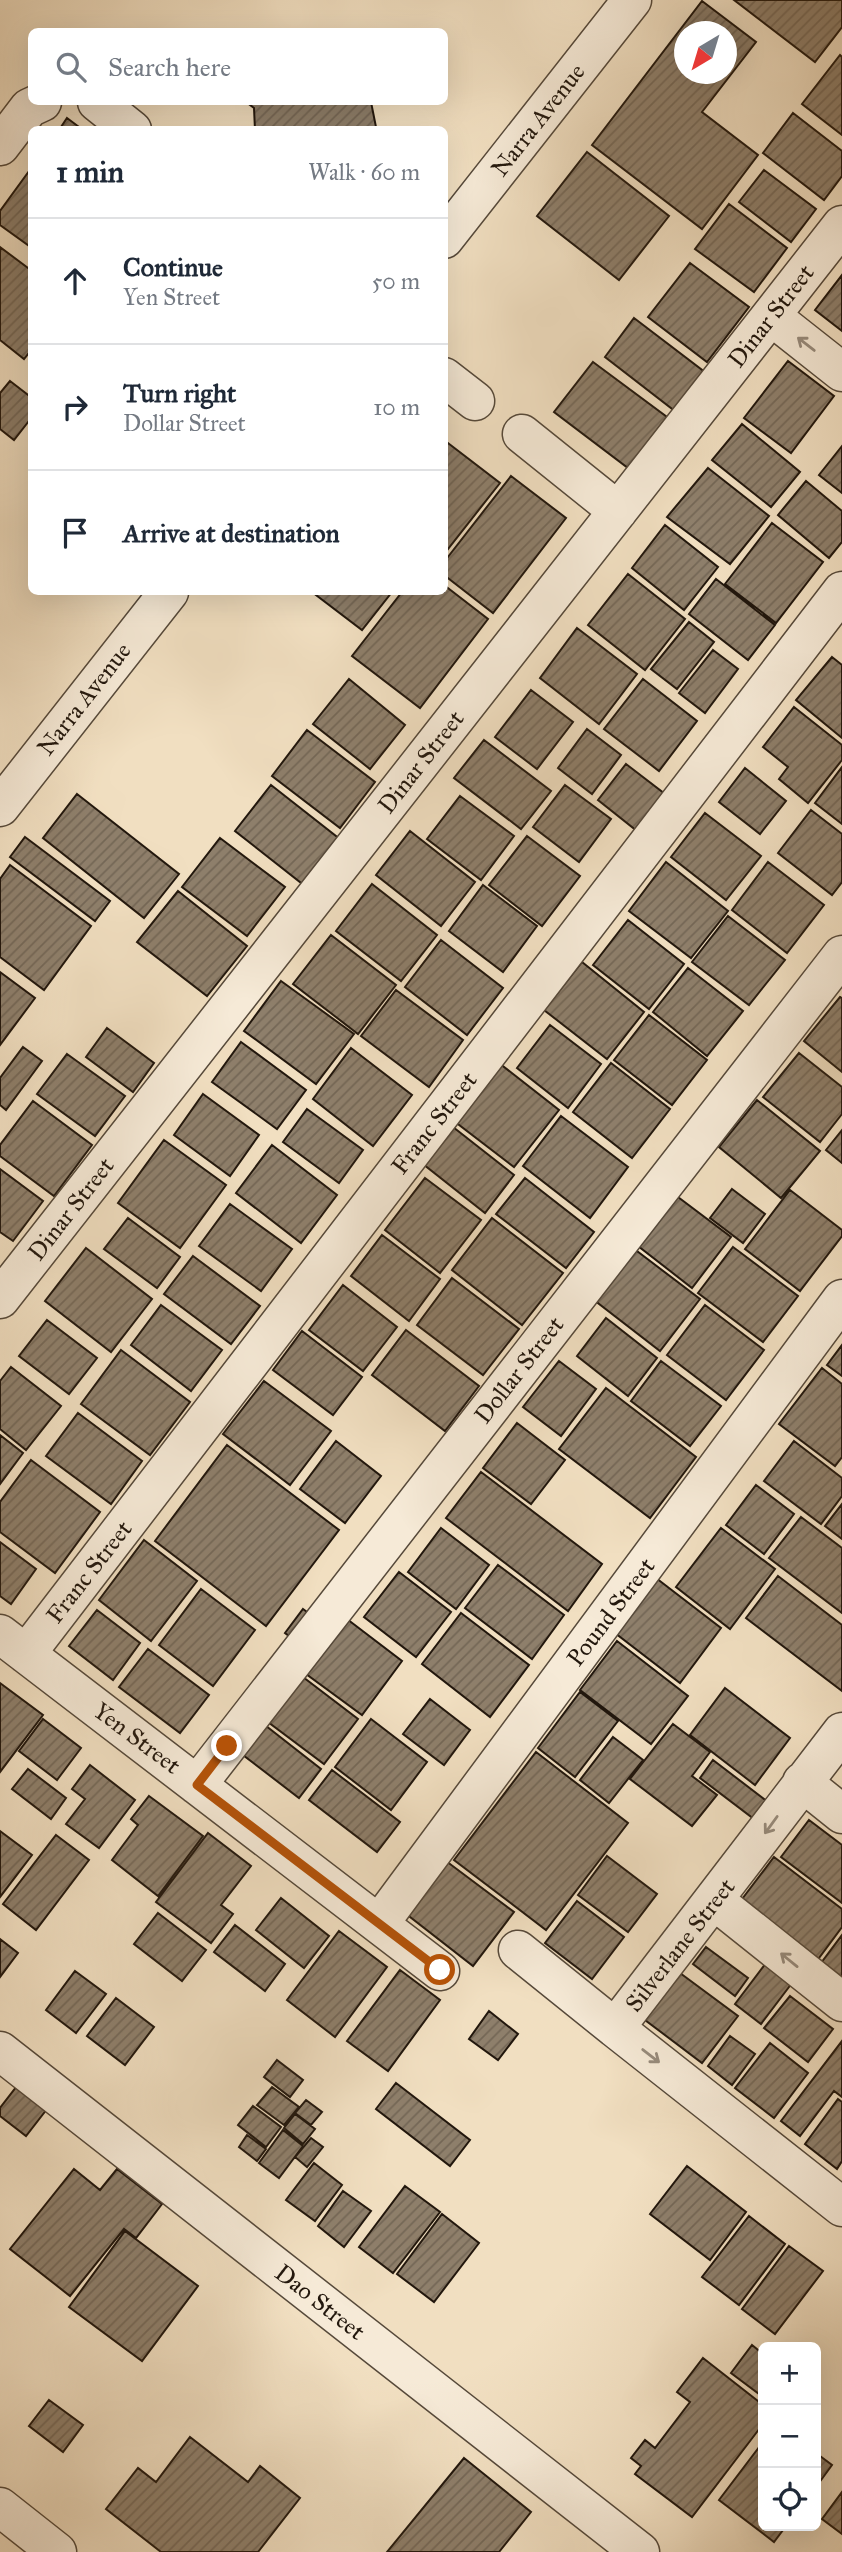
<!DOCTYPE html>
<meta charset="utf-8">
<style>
:root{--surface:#fff;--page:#f6f6f7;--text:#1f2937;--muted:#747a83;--line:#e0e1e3}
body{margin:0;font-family:"IM FELL Great Primer",serif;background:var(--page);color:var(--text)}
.controls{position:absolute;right:21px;bottom:21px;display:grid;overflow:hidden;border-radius:10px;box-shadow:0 7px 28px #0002}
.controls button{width:63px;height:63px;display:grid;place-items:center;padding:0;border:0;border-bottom:2px solid var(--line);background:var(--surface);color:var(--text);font:35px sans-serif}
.compass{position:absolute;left:674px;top:21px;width:63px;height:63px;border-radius:50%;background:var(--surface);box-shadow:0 7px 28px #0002;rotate:218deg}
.stop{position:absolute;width:21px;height:21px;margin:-16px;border:5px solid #b45309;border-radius:50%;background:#fff}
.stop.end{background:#b45309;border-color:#fff;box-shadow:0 2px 7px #0008}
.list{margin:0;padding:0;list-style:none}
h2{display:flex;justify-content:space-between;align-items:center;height:91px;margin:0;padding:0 28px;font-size:30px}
h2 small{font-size:23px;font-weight:400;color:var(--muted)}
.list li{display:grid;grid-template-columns:46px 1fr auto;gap:21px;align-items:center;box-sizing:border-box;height:126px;padding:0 28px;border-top:2px solid var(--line)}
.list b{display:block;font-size:26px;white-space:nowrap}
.list p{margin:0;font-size:23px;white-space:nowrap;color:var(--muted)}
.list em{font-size:23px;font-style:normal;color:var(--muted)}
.icon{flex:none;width:38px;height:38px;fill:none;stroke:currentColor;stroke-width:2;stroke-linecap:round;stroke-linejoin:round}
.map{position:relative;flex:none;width:842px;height:2552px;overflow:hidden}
.search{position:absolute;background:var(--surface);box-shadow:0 7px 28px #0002;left:28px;top:28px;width:420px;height:77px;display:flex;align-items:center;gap:18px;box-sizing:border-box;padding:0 24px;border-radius:10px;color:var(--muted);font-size:26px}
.panel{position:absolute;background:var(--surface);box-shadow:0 7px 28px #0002;left:28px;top:126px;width:420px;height:469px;border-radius:10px}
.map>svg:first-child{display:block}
.building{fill:url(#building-hatch);stroke:#22170d;stroke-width:2;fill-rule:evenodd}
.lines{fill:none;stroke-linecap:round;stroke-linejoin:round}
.street-casing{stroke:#56493a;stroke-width:41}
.street{stroke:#f6ead7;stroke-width:38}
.oneway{stroke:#978b7c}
.route{stroke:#b45309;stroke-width:9}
.labels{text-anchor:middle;stroke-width:5;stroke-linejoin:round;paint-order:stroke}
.street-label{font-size:24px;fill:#22170d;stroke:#f6ead7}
</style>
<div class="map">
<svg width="842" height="2552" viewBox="0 0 842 2552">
<defs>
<pattern id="building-hatch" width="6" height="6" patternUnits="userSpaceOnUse" patternTransform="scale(1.75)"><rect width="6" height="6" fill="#8e7f6b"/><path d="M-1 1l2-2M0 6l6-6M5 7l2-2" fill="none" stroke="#746756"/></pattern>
</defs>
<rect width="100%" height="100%" fill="#f1dfc1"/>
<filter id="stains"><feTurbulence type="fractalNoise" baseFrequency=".00286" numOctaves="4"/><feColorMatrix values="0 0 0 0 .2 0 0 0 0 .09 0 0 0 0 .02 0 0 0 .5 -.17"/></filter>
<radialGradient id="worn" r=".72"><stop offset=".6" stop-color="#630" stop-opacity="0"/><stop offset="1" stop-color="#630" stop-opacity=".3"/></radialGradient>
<path class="building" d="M734,0H842V27L815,62Z
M702,1L756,42L702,112L758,155L702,229L592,145ZM684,32H726V74H684Z
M840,55L842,57V135L802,104Z
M246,102H371L376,127L374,130H255L254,108Z
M793,113L842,151V176L824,200L763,153Z
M67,118L83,130H59Z
M587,152L669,216L619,280L537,216Z
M32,167V248L0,225V211Z
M764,170L816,209L791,242L739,202Z
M729,204L787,248L754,292L695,249Z
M0,247L32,271V349L24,359L0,340Z
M690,263L749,307L707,362L648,317Z
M842,275V331L815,310Z
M634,318L710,376L680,415L605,357Z
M788,361L834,396L791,453L744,418Z
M593,362L667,417L628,468L554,412Z
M10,381L32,398V417L14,440L0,429V393Z
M742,424L800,472L771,507L712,460Z
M444,440L500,483L444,554Z
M842,446V493L819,475Z
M708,468L769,516L730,564L667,517Z
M511,476L566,518L493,613L444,575V562Z
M806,481L842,511V542L829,558L778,515Z
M772,523L823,562L776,623L725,584Z
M665,525L718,567L684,610L632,568Z
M628,574L685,619L645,670L588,625Z
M716,579L775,625L748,660L689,614Z
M444,585L488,619L420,708L352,656L402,592H444Z
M312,592H392L362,630Z
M689,622L714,642L677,689L651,669Z
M577,628L637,674L599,724L540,678Z
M713,650L738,669L705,713L679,693Z
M832,657L842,665V738L796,700Z
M349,679L405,725L370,769L313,724Z
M643,679L697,721L659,771L604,729Z
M531,690L573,722L537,769L495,737Z
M794,707L842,745V760L808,803L779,779L788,767L763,747Z
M587,729L621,755L592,794L558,768Z
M307,730L375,782L340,828L272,776Z
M484,740L551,791L521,829L454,778Z
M626,764L665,794L637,831L598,800Z
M842,767V824L815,803Z
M745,768L786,801L760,834L719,802Z
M271,785L341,840L305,886L235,831Z
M565,785L611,819L579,862L533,827Z
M77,794L179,874L144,918L43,838Z
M460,796L514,836L481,880L427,839Z
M811,810L842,834V882L832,895L778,853Z
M705,813L761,856L726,900L671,857Z
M410,831L475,882L441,926L376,875Z
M527,836L580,876L542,926L489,885Z
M25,837L110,901L95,921L10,857Z
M220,838L285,887L247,936L182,887Z
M666,862L728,911L691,958L629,911Z
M768,862L824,905L787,953L732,910Z
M10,865L91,926L44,990L0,957V879Z
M372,884L437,935L401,981L336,931Z
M483,885L537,926L503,972L449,931Z
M178,891L247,946L207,996L137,942Z
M728,916L785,960L749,1005L692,962Z
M628,920L684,964L649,1009L593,965Z
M331,935L396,985L358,1034L293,984Z
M441,940L503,988L467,1035L405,987Z
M582,962L644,1012L607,1059L544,1010Z
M688,968L743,1011L707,1056L653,1012Z
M0,972L35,998L0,1045Z
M281,981L354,1034L316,1084L244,1031Z
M396,990L463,1040L429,1087L361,1036Z
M840,997L842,998V1072L804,1041Z
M649,1015L707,1060L672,1105L614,1060Z
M550,1025L601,1064L568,1108L517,1068Z
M107,1028L154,1063L133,1092L86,1057Z
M241,1042L306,1090L277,1129L212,1082Z
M23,1047L42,1061L6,1110L0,1105V1078Z
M351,1048L412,1095L373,1146L313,1099Z
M799,1053L842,1087V1114L820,1142L763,1097Z
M67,1054L125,1096L95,1136L37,1094Z
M499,1063L559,1110L514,1167L454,1121Z
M611,1063L670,1109L632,1158L573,1112Z
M203,1094L259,1135L230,1176L174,1135Z
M757,1100L820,1151L781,1198L719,1147Z
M33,1101L92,1145L54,1196L0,1156V1145Z
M307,1109L363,1150L339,1183L283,1142Z
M561,1116L628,1167L590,1218L523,1166Z
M453,1127L514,1175L485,1213L423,1164Z
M842,1130V1163L826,1150Z
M164,1140L226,1185L180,1248L118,1203Z
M272,1145L337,1195L301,1243L236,1193Z
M0,1169L43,1201L13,1241L0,1232Z
M425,1178L481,1220L440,1273L385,1230Z
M525,1178L594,1232L566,1268L496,1214Z
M666,1188L731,1237L692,1288L629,1239Z
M732,1189L765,1214L743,1243L710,1218Z
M790,1190L842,1230V1236L800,1291L745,1249Z
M230,1204L292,1249L261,1291L199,1246Z
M128,1218L180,1257L157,1288L104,1249Z
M492,1218L563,1273L522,1325L452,1270Z
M382,1235L440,1279L409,1321L351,1276Z
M733,1247L798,1296L763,1342L698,1293Z
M86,1248L152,1299L111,1352L45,1301Z
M633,1248L700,1299L660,1351L594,1300Z
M193,1256L260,1306L231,1344L164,1294Z
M452,1278L519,1329L483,1375L417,1325Z
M343,1285L397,1327L363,1371L309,1330Z
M161,1305L222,1350L191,1391L131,1345Z
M705,1305L764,1350L726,1400L667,1355Z
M606,1318L657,1358L628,1396L577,1356Z
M47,1320L97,1358L69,1394L19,1356Z
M406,1330L479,1386L445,1431L372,1375Z
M302,1331L362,1377L333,1415L273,1370Z
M842,1345V1376L827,1365Z
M121,1350L190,1402L150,1455L81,1404Z
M559,1361L596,1389L561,1436L523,1407Z
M661,1361L721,1406L690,1446L631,1401Z
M11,1367L61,1406L26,1450L0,1429V1381Z
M822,1368L842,1384V1457L835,1466L779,1424Z
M264,1381L331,1431L290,1485L223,1434Z
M606,1388L696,1457L650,1518L559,1449Z
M78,1413L142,1461L111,1504L46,1456Z
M517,1423L565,1460L531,1504L483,1468Z
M0,1435L23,1453L0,1484Z
M336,1441L381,1476L345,1523L300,1489Z
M794,1441L842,1478V1496L821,1524L764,1481Z
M227,1445L339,1530L266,1626L155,1541Z
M31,1460L100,1512L55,1573L0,1532V1502Z
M481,1472L602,1564L568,1611L446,1518Z
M756,1485L794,1514L764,1554L726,1525Z
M842,1504V1539L825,1526Z
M801,1517L842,1548V1613L769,1558Z
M441,1528L489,1565L456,1609L408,1572Z
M721,1528L775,1569L730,1629L676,1587Z
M144,1540L197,1581L151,1641L99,1600Z
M0,1542L36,1569L11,1604L0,1596Z
M498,1565L564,1615L532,1659L465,1608Z
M399,1572L451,1612L416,1657L364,1617Z
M778,1576L842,1625V1691L746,1618Z
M656,1578L721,1628L680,1683L615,1633Z
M201,1589L255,1630L213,1686L159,1645Z
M303,1609L315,1618L297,1642L285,1633Z
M97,1610L140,1643L113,1680L69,1646Z
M461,1613L529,1665L490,1717L422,1664Z
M343,1616L402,1661L362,1715L302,1671Z
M617,1641L688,1696L651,1744L580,1690Z
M148,1649L209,1695L180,1733L119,1687Z
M299,1674L358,1719L324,1764L264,1719Z
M0,1683L43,1715L0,1772Z
M725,1688L790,1738L755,1785L690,1735Z
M580,1692L618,1721L575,1777L538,1748Z
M430,1699L470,1730L444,1765L403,1734Z
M43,1719L81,1748L57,1780L19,1751Z
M371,1719L427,1762L391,1810L335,1767Z
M261,1722L321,1769L299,1798L239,1752Z
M673,1724L710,1752L692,1776L717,1795L692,1826L630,1779Z
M613,1737L643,1760L609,1803L580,1780Z
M536,1752L628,1823L546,1930L454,1860Z
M713,1760L768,1802L754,1819L700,1778Z
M90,1765L135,1800L99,1848L66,1824L85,1799L72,1789Z
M28,1769L66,1798L51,1819L12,1789Z
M332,1770L400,1822L377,1852L309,1800Z
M149,1796L203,1836L158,1896L112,1860L138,1825L131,1819Z
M809,1820L842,1845V1903L781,1857Z
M0,1831L32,1855L0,1897Z
M208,1833L251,1866L221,1905L233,1914L211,1943L156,1902Z
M56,1835L89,1860L36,1930L3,1904Z
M607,1856L657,1894L628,1932L578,1895Z
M774,1857L842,1909V1927L813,1966L736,1907Z
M446,1861L514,1912L473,1966L405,1913Z
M281,1898L329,1936L304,1968L256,1930Z
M577,1901L624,1937L592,1979L545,1943Z
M158,1913L206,1950L182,1981L134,1944Z
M235,1925L285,1964L265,1991L214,1952Z
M339,1931L387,1967L335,2037L287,2000Z
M842,1935V1975L837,1982L818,1967Z
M0,1939L18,1953L0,1977Z
M706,1947L748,1978L735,1996L693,1964Z
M766,1963L792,1983L761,2024L735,2004Z
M400,1970L440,2000L388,2071L347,2041Z
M75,1971L106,1994L76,2033L46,2010Z
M680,1973L738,2016L702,2063L645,2020Z
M790,1996L833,2029L808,2062L764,2028Z
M116,1998L154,2027L125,2065L87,2036Z
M489,2011L518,2034L498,2060L469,2039Z
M730,2036L755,2054L732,2085L708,2066Z
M842,2041V2097L834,2091L800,2136L781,2121Z
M770,2043L808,2073L774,2118L735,2088Z
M277,2060L303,2080L290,2097L264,2077Z
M396,2083L470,2140L450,2166L376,2109Z
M17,2086L47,2109L26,2136L0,2116V2108Z
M272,2087L299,2107L284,2125L257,2105Z
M838,2099L842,2102V2161L837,2169L805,2144Z
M306,2100L322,2112L311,2125L295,2113Z
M253,2106L281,2127L266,2147L238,2125Z
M295,2114L315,2129L303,2144L284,2128Z
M283,2130L303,2146L279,2178L259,2163Z
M247,2135L266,2149L257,2161L239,2147Z
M311,2138L323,2147L307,2167L295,2157Z
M314,2163L342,2185L315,2221L286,2200Z
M687,2166L746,2212L710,2260L650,2214Z
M74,2169L100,2190L117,2169L162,2204L136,2238L124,2229L70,2296L10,2249Z
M405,2186L440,2212L393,2273L359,2247Z
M343,2191L371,2211L344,2247L318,2226Z
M442,2214L479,2243L434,2302L397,2274Z
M749,2216L785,2244L739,2305L702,2277Z
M125,2231L198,2286L142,2361L69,2307Z
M789,2246L823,2271L775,2334L742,2309Z
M752,2345L763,2354V2397L731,2373Z
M703,2358L763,2405V2424L692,2517L635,2474L641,2466L631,2458L645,2440L655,2448L690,2402L677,2392Z
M49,2400L83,2425L63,2452L29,2426Z
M190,2437L248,2482L260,2466L300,2498L258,2552H161L106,2509L138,2468L156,2482Z
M763,2442V2526H786L774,2542L719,2500Z
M816,2453L832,2465L816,2487Z
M464,2458L531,2512L499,2552H387Z
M842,2492V2534L822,2519Z"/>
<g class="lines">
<defs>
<path id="street" d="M97,102L132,130
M0,146L29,108L42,102
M444,239L632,0
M771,316L842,372
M444,377L475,401
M522,434L618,511
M0,807L169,592
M0,1299L842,225
M0,1634L440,1971
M26,1654L842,591
M842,1732L615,2028L842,2207
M802,1782L842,1814
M197,1785L842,955
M715,1901L842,2002
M379,1924L842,1299
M518,1950L615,2028
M0,2051L640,2552
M0,2507L57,2552"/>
</defs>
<use href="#street" class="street-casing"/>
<use href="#street" class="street"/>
</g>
<defs><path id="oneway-shaft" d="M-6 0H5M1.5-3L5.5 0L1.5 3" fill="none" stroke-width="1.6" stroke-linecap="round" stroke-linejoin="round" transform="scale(1.75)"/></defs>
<g class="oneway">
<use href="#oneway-shaft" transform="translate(806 344) rotate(-142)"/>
<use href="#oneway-shaft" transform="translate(771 1825) rotate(126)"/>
<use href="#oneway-shaft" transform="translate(789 1960) rotate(-141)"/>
<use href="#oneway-shaft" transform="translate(651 2056) rotate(38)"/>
</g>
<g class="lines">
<path class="route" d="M227,1746L197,1785L440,1970"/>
</g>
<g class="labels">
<g class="street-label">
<text transform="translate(538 120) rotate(-52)" y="8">Narra Avenue</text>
<text transform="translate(771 316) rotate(-52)" y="8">Dinar Street</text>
<text transform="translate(84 699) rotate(-52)" y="8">Narra Avenue</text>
<text transform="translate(421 762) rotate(-52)" y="8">Dinar Street</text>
<text transform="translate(434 1123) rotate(-52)" y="8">Franc Street</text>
<text transform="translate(71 1209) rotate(-52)" y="8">Dinar Street</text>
<text transform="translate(519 1370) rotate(-52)" y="8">Dollar Street</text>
<text transform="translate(89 1572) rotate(-52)" y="8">Franc Street</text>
<text transform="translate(611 1612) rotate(-53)" y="8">Pound Street</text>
<text transform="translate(137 1738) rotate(37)" y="8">Yen Street</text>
<text transform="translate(680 1945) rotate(-52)" y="8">Silverlane Street</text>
<text transform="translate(320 2302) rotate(38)" y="8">Dao Street</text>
</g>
</g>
<rect width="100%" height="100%" filter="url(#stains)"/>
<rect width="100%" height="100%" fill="url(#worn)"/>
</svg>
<div class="controls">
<button>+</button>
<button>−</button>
<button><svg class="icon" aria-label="locate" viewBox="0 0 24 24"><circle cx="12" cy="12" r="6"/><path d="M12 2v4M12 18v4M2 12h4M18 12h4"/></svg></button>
</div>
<svg class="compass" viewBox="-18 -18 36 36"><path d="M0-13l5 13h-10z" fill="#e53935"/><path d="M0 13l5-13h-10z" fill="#747a83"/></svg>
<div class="stop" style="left:440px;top:1970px"></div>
<div class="stop end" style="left:227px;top:1746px"></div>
<div class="search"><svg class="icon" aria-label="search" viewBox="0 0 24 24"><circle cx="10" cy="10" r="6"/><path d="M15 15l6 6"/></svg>Search here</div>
<section class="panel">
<h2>1 min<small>Walk · 60 m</small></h2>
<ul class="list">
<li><svg class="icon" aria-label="ahead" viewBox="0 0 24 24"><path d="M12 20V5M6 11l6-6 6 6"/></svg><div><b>Continue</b><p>Yen Street</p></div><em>50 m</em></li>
<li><svg class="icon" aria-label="right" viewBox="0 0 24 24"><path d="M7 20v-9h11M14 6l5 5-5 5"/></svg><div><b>Turn right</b><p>Dollar Street</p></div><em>10 m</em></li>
<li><svg class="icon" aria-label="arrive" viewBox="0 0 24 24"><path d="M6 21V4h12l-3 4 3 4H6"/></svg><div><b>Arrive at destination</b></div></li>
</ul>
</section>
</div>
